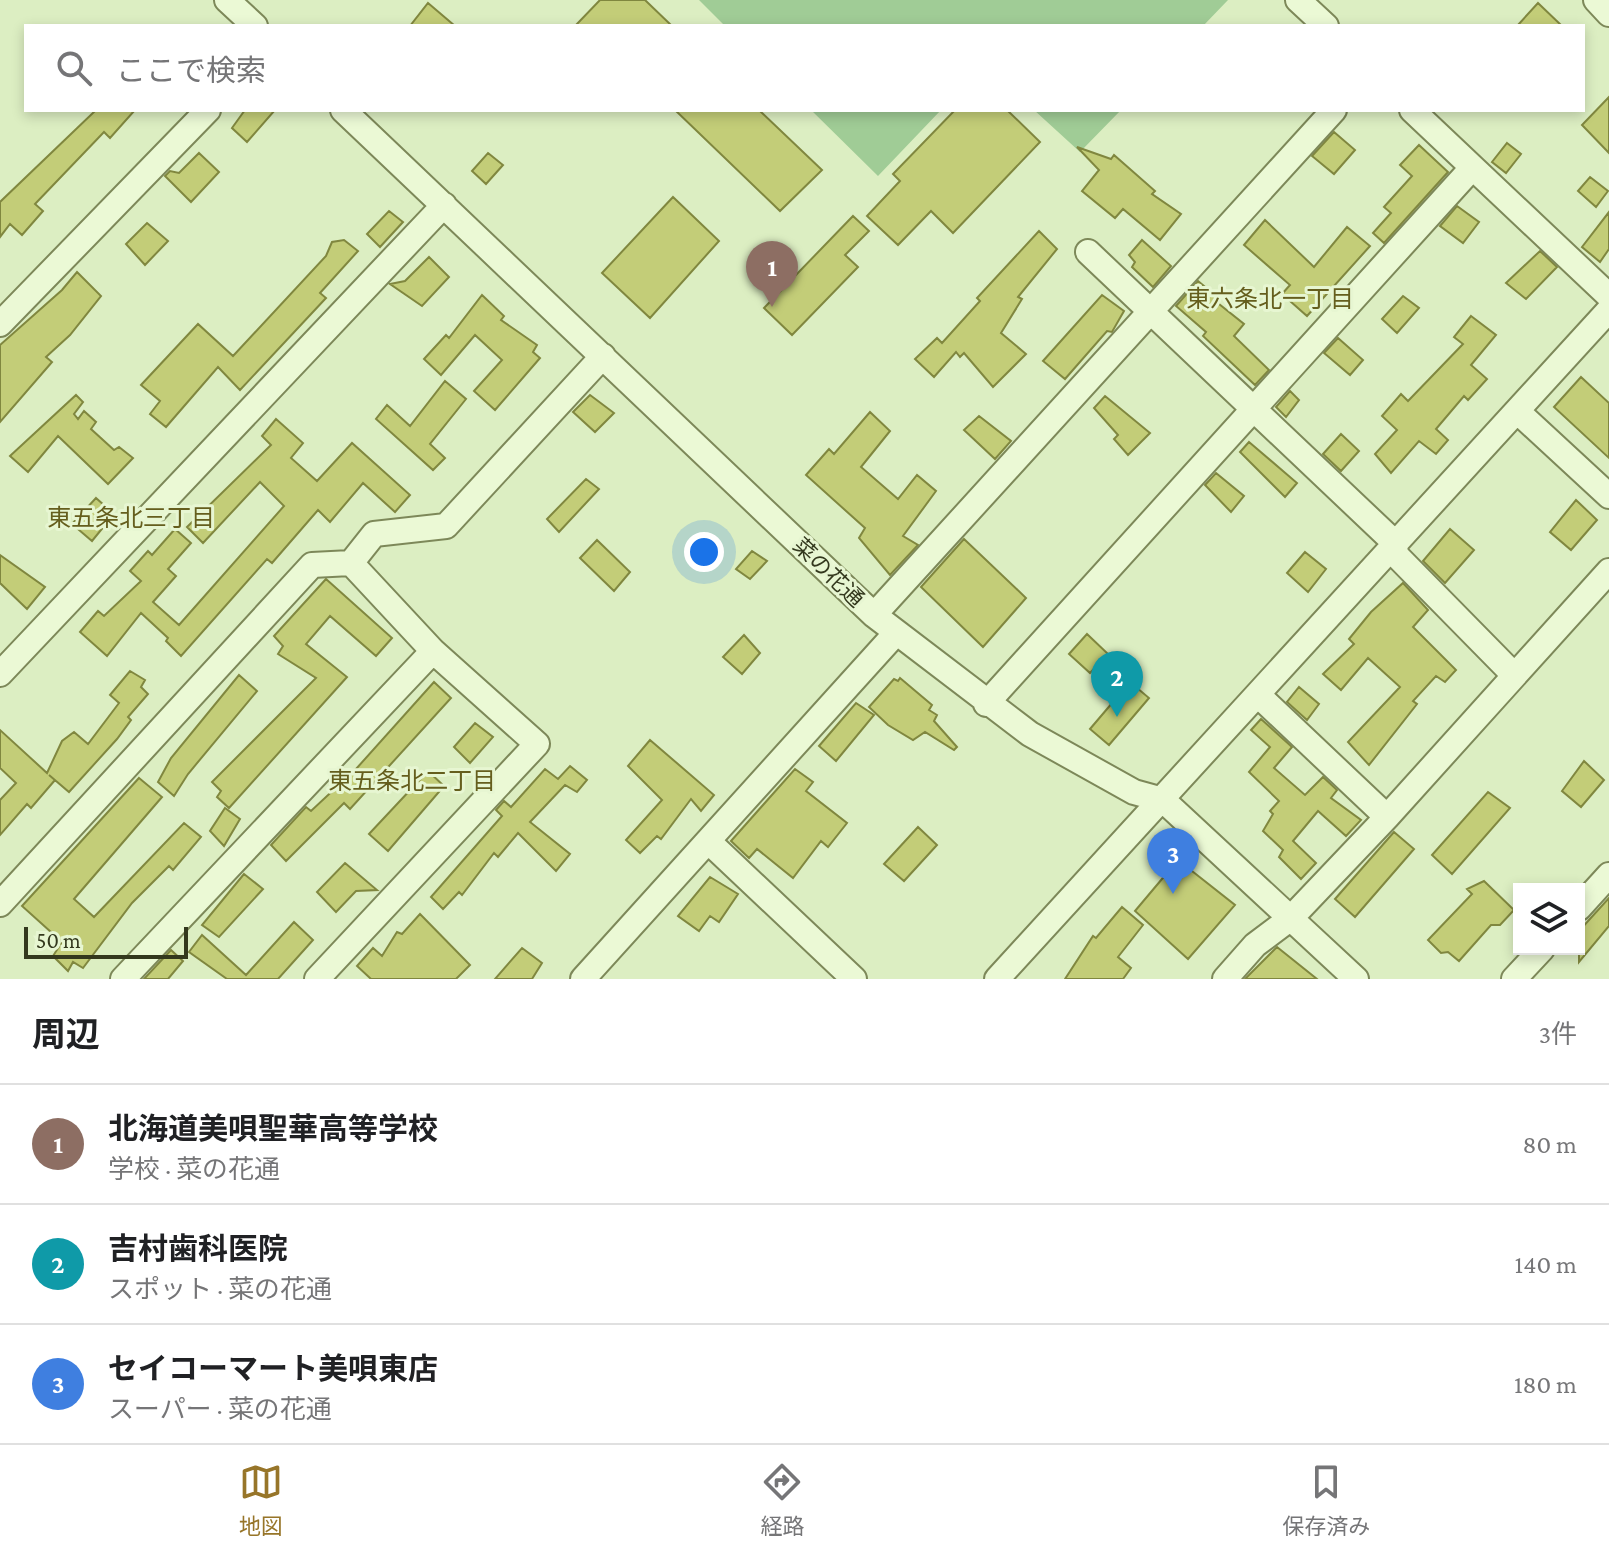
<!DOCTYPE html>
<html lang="ja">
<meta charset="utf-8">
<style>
:root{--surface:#fff;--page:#f2f2f2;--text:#202124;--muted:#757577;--line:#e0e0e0;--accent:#977529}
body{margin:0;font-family:"Crimson Pro","Noto Sans JP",serif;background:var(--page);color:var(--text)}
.controls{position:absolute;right:24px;bottom:24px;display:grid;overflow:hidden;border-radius:0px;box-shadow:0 4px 12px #0003}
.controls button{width:72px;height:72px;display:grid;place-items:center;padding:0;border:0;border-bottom:2px solid var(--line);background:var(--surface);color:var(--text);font:40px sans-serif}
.scale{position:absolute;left:24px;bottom:20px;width:164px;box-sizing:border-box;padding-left:8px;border:4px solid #33381d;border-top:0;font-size:22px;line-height:28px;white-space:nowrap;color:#33381d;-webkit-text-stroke:6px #e7f6d2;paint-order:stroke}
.you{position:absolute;left:704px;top:552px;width:28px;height:28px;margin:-20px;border:6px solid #fff;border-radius:50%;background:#1a73e8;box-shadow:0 0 0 12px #1a73e833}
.badge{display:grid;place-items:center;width:52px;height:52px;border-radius:50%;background:var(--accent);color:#fff;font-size:26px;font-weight:700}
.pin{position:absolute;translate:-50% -66px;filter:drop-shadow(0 2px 4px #0008)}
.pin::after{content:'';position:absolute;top:42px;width:28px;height:24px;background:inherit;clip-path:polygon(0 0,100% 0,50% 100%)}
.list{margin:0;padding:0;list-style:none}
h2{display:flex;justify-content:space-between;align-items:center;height:104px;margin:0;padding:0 32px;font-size:34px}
h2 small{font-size:26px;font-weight:400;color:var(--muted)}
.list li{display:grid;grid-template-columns:52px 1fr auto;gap:24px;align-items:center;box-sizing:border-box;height:120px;padding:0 32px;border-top:2px solid var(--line)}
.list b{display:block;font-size:30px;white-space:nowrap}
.list p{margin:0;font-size:26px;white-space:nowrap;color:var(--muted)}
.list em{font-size:26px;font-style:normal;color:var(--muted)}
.icon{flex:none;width:44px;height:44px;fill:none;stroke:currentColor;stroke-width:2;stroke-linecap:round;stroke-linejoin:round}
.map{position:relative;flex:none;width:1609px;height:979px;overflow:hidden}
.search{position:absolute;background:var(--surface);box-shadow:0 4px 12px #0003;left:24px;right:24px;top:24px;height:88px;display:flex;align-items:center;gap:20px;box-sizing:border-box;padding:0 28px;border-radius:0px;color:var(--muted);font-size:30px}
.sheet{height:464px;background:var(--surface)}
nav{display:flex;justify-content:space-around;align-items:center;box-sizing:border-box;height:112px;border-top:2px solid var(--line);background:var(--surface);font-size:22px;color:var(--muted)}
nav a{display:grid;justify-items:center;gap:4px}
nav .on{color:var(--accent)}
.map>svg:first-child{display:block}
.green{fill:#a0cc96}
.building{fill:#c3cd78;stroke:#80873f;stroke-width:2}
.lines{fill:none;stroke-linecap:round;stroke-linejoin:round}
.minor-casing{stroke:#7d8859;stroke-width:28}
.minor{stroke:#ebf9d5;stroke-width:24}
.labels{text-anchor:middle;stroke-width:6;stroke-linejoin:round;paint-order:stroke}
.street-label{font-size:22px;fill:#33381d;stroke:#e7f6d2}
.neighbourhood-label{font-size:24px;fill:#655e1d;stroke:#e7f6d2}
</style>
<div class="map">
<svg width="1609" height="979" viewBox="0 0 1609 979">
<rect width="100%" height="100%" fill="#dceec2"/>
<path class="green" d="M699,0H1228L1203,26H725Z
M811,110H941L878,176Z
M1034,110H1121L1080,152Z"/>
<path class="building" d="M600,0H645L672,26H575Z
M428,3L455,26H410Z
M1538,3L1562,26H1517Z
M1609,97V153L1582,125Z
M96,110H135L110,138L104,132L35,204L43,211L22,235L10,224L0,237V202Z
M245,110H275L247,142L232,128Z
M675,110H759L822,170L780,211Z
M955,110H1007L1040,142L953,233L931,211L898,245L867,216L900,181L893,174Z
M1334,132L1355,150L1334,174L1312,156Z
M1507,143L1521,154L1506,173L1492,162Z
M1419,145L1448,172L1384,243L1373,233L1391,213L1384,207L1412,176L1400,165Z
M1077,147L1111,159L1114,155L1155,191L1152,194L1181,214L1160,240L1123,209L1115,218L1082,191L1099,170Z
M199,153L219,172L191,202L165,176L170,171L179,173Z
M488,153L503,165L486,184L472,171Z
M1590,177L1608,191L1596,207L1578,191Z
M673,197L719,241L650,318L602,273Z
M1457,206L1479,222L1463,243L1440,226Z
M389,211L403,222L380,247L367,234Z
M1609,212V249L1600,262L1582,247Z
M853,216L869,231L845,255L858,267L792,335L764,308Z
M1265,220L1314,267L1347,227L1370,246L1307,316L1282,294L1290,285L1244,245Z
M147,223L168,241L145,265L126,244Z
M1039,231L1057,249L1018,297L1022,299L1001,333L1026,354L993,387L964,353L960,357L956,352L934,377L915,359L937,338L942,343L980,301L977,298Z
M344,240L358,251L320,293L326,298L240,390L218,367L166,427L150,414L160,401L141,385L198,324L233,356L326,256L332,242Z
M1142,240L1171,266L1153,287L1132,267L1135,262L1129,255Z
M1540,251L1557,267L1526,299L1506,283Z
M429,257L449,277L422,306L390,284L405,281Z
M77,272L101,296L70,335L46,357L52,362L0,422V345L62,290Z
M1198,281L1216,296L1214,300L1244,324L1234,336L1269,370L1255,385L1203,336L1206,332L1176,306Z
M482,295L504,316L501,320L537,345L533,352L540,358L495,410L474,391L502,360L475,335L441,375L424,359L446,335L449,338Z
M1102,295L1124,311L1112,332L1107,331L1065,379L1043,361Z
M1403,296L1419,308L1397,333L1382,319Z
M1471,316L1496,335L1471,365L1487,379L1468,400L1464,396L1436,429L1448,440L1436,454L1419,441L1391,473L1375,454L1397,430L1382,416L1401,394L1408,401L1463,344L1454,337Z
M1338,338L1363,360L1350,375L1324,353Z
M1581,377L1609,403V458L1554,407Z
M445,381L466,399L430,444L445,458L433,470L376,419L387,405L410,426Z
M1290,391L1299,400L1286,417L1276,407Z
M76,395L83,402L74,414L78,419L84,411L96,422L91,429L114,450L119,447L133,458L108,484L58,436L28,472L10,456Z
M590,395L614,413L595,432L573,412Z
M1105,396L1150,433L1128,455L1114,439L1118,435L1094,408Z
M870,412L890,431L861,467L898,499L917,475L936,491L903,536L918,545L890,575L859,538L865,528L806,475L829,449L834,454Z
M979,416L1011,441L995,459L964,430Z
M276,419L303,443L291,458L317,481L352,443L410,495L395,512L363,483L330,522L318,510L272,563L267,559L181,656L166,641L168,638L141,613L107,656L80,632L98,611L104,616L141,581L130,571L148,551L152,555L175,529L191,543L168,569L176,576L153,602L179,625L284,506L260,482L203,543L187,527L271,445L262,436Z
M1341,434L1359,451L1341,471L1323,454Z
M1249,442L1297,483L1285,497L1240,452Z
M1216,473L1244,496L1231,512L1205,485Z
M586,479L599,489L559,532L547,519Z
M96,498L114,514L92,541L72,524Z
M1576,500L1597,520L1571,550L1550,532Z
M1450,529L1474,550L1445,583L1423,561Z
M964,539L1026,598L983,647L921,587Z
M597,540L630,572L614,591L580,558Z
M752,551L767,561L750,579L736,569Z
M1305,552L1326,569L1308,592L1287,573Z
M0,555L45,587L27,609L0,583Z
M326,579L392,638L376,656L330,616L306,644L347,677L229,808L217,797L221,791L212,782L316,678L278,654L283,646L274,636Z
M1403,583L1428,610L1413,627L1456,670L1445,682L1436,676L1413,701L1417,704L1369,765L1348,742L1400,687L1368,658L1341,690L1323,674L1354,644L1349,639L1371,612Z
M1087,634L1108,654L1090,673L1069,654Z
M744,635L760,653L742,674L723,657Z
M130,671L145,680L141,687L148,694L128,717L131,720L117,739L69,792L49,775L55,780L31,808L27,804L0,835V800L16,783L0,768V730L47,773L62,741L74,732L88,744L119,703L110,695Z
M239,675L257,691L188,774L174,796L158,782L171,758Z
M900,678L932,705L929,710L937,715L934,721L957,747L954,750L925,732L913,740L888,725L869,707L894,679L898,681Z
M434,682L451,698L350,809L344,803L286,861L271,845L306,807L311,811L356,769Z
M1130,682L1149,698L1109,745L1090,729Z
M1299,687L1319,704L1307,720L1287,702Z
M856,703L874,715L836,761L819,746Z
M1261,719L1292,747L1274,768L1305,795L1323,777L1337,790L1331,798L1361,820L1346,836L1318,811L1293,841L1316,863L1301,879L1279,857L1283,850L1263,831L1273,814L1270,811L1279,801L1249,772L1270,747L1251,730Z
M475,723L493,737L470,763L454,747Z
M650,740L714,795L701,811L691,799L661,839L657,836L640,853L626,840L662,800L628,766Z
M1584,761L1604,780L1581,807L1562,791Z
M570,766L587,780L577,792L565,785L530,822L570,854L556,871L518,833L498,857L494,853L462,895L459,892L443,909L431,897L502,816L496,810L504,801L511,807L545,769L558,779Z
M795,769L813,782L806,791L847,823L828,847L821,841L793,878L757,849L749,858L731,841Z
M428,771L444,786L388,851L369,834Z
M139,778L162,797L74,899L94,917L184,823L201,837L173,870L169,866L132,903L83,968L73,962L68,971L53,956L62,942L22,906Z
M1488,792L1510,808L1452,874L1432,855Z
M225,808L240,819L224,846L210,831Z
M918,827L937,845L904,881L884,864Z
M1394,832L1414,849L1355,917L1335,899Z
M1178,860L1235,905L1188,959L1135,911Z
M345,863L377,890L356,891L336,912L317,892Z
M244,874L263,889L219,937L202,925Z
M710,877L738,894L719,922L710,916L699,931L678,916Z
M1484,881L1514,910L1500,925H1491L1459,961L1448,952L1441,953L1428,940L1472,894L1467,889Z
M1609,898V926L1579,962V931Z
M1122,907L1143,925L1118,957L1131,968L1123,979H1065L1093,936L1096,938Z
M420,914L470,965L456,979H371L357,966L373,948L382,956L397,932L402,934Z
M294,922L313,940L278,979H227L189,952L202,935L246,975Z
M1277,947L1317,979H1245Z
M522,948L542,963L532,979H495Z
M171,950L183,961L168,979H144Z"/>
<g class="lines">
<defs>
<path id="minor" d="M227,0L255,26
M1298,0L1326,26
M1596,0L1609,14
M343,110L874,615L1030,734L1134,792L1163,800L1356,979
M1412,110L1609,296
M1088,252L1395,543L1396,555L1514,675
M0,324L208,110
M1517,411L1609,496
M351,563L374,534L446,526L603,356
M874,615L1334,110
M0,674L444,205
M1258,695L1387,817
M986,704L1472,168
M708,841L854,979
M0,904L312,565L351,563L433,651L537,744L317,979
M1579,908L1609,875
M123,979L433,651
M583,979L896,633
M997,979L1609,310
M1225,979L1255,945L1291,918L1387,817L1609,571
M1514,979L1542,949"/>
</defs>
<use href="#minor" class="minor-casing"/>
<use href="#minor" class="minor"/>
</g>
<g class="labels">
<g class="street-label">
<text transform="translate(829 572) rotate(44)" y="8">菜の花通</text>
</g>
<g class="neighbourhood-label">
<text x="1270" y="307">東六条北一丁目</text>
<text x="131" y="526">東五条北三丁目</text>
<text x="412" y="789">東五条北二丁目</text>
</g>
</g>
</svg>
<div class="controls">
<button><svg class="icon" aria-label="layers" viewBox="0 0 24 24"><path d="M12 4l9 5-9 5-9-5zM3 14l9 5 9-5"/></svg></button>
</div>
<div class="scale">50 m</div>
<div class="you"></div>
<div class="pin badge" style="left:772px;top:307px;background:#8d6e63">1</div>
<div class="pin badge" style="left:1117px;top:717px;background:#0f9aa8">2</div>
<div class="pin badge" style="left:1173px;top:894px;background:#3f7fe0">3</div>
<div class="search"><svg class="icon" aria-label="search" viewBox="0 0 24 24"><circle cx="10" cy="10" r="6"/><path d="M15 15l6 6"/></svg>ここで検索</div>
</div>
<section class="sheet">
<h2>周辺<small>3件</small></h2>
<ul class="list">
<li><span class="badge" style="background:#8d6e63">1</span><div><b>北海道美唄聖華高等学校</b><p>学校 · 菜の花通</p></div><em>80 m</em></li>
<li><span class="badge" style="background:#0f9aa8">2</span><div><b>吉村歯科医院</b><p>スポット · 菜の花通</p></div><em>140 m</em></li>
<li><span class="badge" style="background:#3f7fe0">3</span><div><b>セイコーマート美唄東店</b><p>スーパー · 菜の花通</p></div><em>180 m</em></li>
</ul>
</section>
<nav>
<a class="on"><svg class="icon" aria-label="map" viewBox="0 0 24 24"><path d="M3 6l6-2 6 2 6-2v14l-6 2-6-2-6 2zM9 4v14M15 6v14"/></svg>地図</a>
<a><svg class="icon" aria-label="directions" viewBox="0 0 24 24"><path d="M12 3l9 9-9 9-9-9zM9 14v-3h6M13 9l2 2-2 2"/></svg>経路</a>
<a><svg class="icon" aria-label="saved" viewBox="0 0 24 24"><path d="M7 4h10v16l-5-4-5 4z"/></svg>保存済み</a>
</nav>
